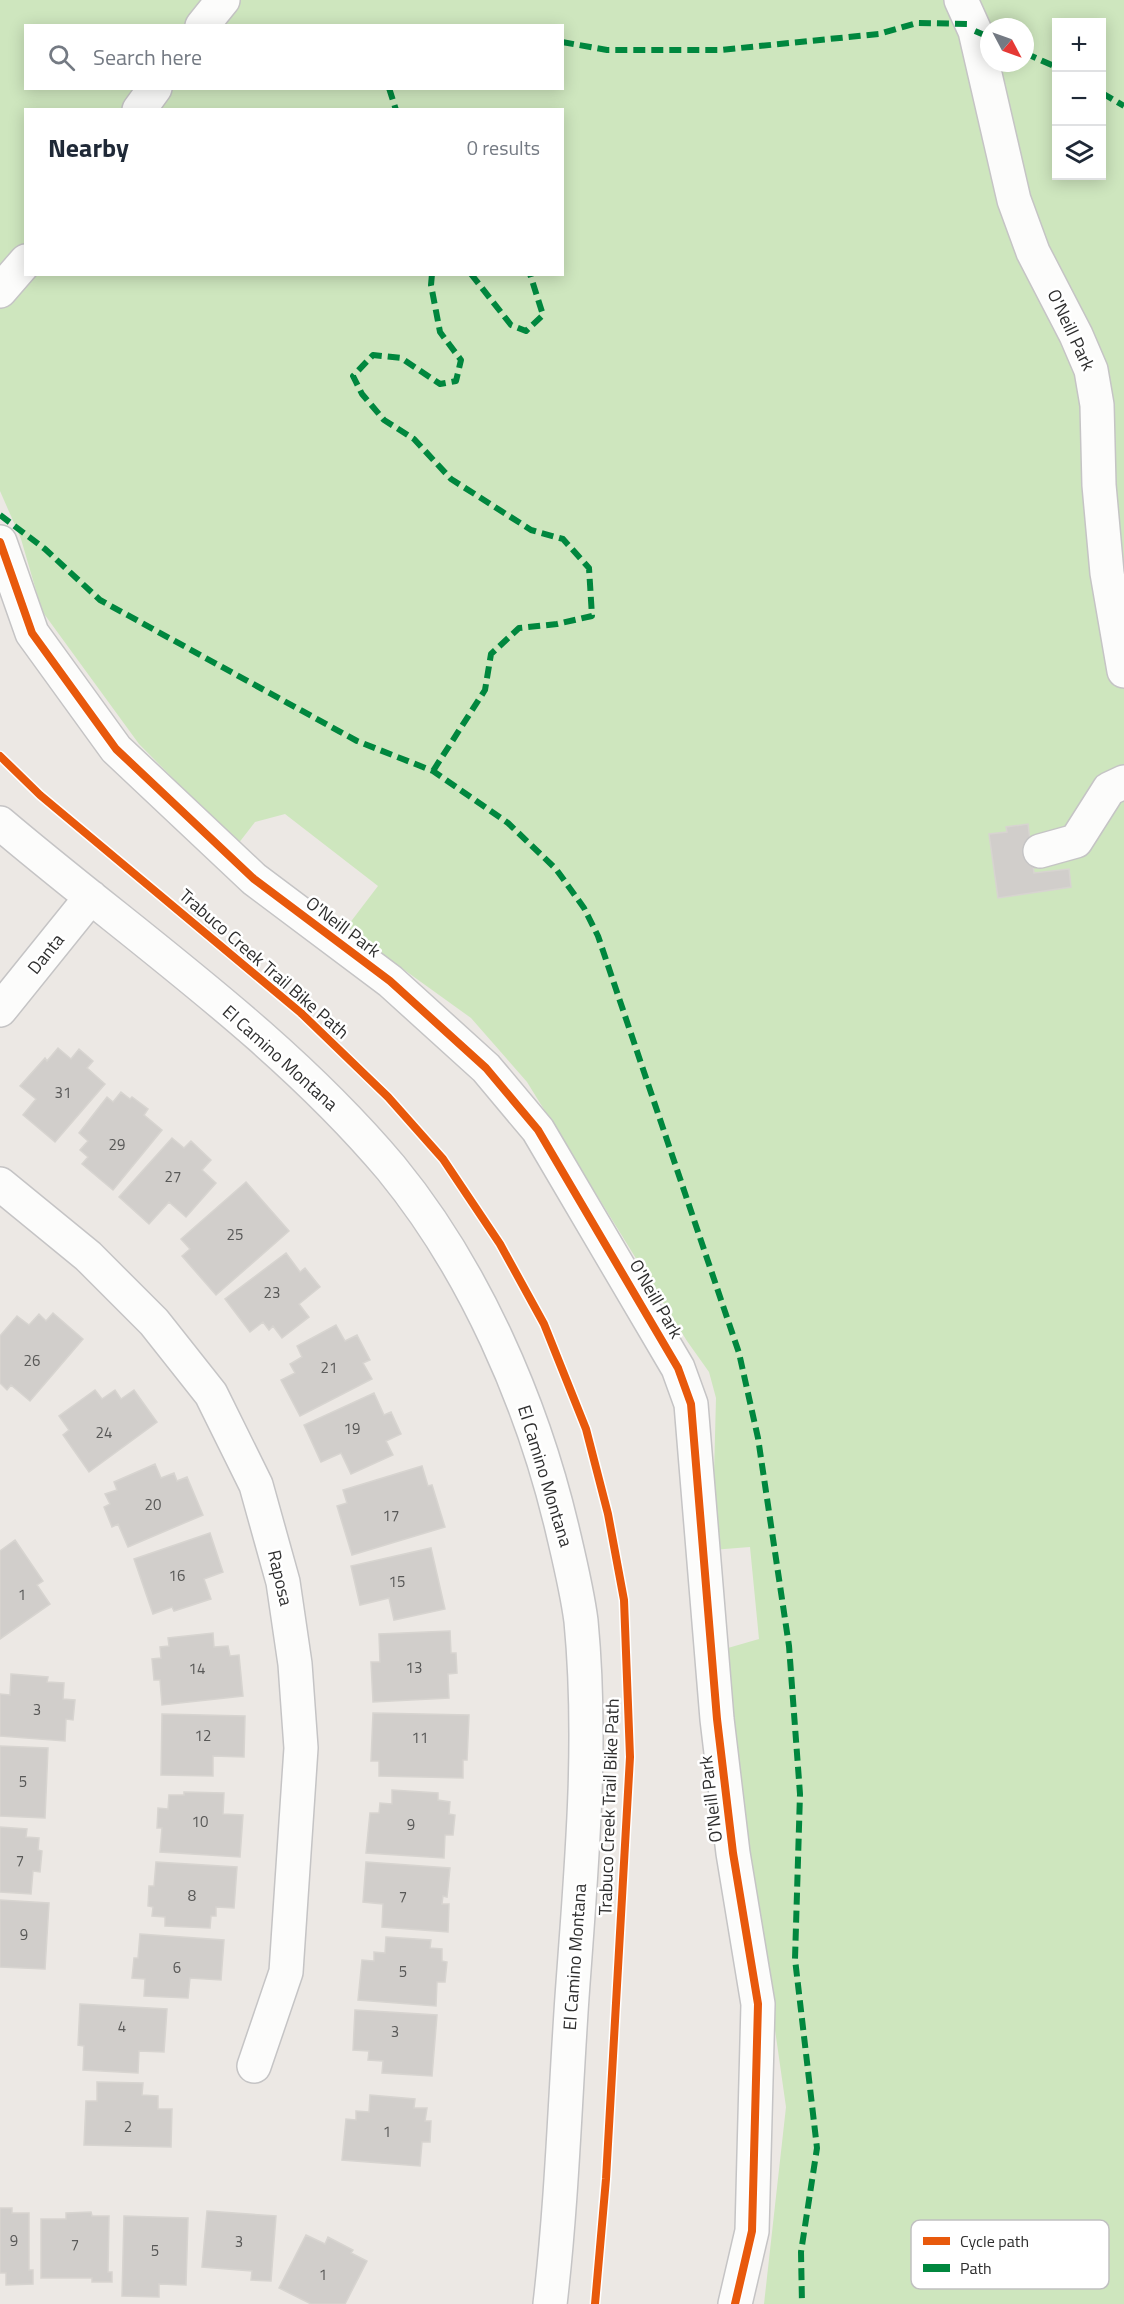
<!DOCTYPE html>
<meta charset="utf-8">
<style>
:root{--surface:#fff;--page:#f2f2f3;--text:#1f2937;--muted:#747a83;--line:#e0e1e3}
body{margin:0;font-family:"Titillium Web",sans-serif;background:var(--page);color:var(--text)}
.controls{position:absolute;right:18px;top:18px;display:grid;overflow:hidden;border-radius:0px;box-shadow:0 3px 15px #0003}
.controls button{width:54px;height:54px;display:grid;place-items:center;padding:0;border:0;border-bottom:2px solid var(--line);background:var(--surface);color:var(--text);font:30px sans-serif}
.compass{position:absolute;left:980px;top:18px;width:54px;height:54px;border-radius:50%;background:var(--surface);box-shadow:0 3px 15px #0003;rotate:131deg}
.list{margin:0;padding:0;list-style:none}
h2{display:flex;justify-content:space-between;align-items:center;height:78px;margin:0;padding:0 24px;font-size:26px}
h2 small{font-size:20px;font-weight:400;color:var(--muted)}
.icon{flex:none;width:33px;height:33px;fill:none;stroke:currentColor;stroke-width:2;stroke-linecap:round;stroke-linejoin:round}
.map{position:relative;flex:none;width:1124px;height:2304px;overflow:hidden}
.search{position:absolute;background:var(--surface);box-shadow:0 3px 15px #0003;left:24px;top:24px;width:540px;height:66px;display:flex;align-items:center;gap:15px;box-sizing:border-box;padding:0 21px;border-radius:0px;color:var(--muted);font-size:22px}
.panel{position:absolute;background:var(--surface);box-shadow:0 3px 15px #0003;left:24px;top:108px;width:540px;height:168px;border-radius:0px}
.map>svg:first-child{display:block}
.green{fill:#cee6be;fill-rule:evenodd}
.building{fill:#d1cecb;stroke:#d7d4d0;stroke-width:1.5}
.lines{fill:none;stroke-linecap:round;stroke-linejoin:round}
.minor-casing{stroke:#c5c4c5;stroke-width:36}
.minor{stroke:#fcfcfb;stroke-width:33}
.quiet{stroke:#00873e;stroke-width:6;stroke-dasharray:12 6;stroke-linecap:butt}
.cycleway-casing{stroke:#fff;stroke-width:11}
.cycleway{stroke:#e8590c;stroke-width:8}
.labels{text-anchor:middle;stroke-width:5;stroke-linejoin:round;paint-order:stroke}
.number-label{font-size:15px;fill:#585857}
.street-label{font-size:18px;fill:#2e2e2e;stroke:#fff}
.key{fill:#fff;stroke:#c0c0c0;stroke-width:1.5}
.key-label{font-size:16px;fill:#2e2e2e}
</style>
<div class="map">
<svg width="1124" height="2304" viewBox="0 0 1124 2304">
<rect width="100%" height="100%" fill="#ece8e4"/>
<path class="green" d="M0,0H1124V2304H764L786,2107L721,1650L759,1639L750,1547L712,1550L716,1398L709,1372L687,1341L527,1082L471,1018L346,928L378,886L285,814L255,822L238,844L139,744L42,611L21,539L0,491ZM1056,22H1102V176H1056ZM26,26H562V88H26ZM989,27H1025V63H989ZM26,110H562V274H26Z"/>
<path class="building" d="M1028,824L1034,873L1069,869L1071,887L998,898L989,834L1007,832L1006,827Z
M58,1048L71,1059L79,1049L93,1061L87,1068L105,1084L55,1142L23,1115L36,1099L20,1086L45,1058L47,1061Z
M121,1092L130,1099L132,1097L148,1109L144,1115L162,1130L113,1190L82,1164L88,1157L80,1150L88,1141L79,1133L107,1097L113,1102Z
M172,1138L184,1148L191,1141L211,1160L202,1170L216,1183L186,1217L169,1202L149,1224L119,1197Z
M246,1182L289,1231L216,1295L182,1256L190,1249L181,1239Z
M286,1253L300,1272L305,1268L320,1287L299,1304L309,1317L282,1338L273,1326L269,1330L263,1322L250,1332L225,1299Z
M53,1313L83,1339L30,1401L11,1385L7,1390L0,1383V1336L17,1316L29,1325L39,1314L46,1321Z
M336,1325L345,1341L357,1335L370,1360L363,1363L372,1379L300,1416L281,1380L295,1373L290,1364L302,1357L297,1346Z
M95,1390L102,1399L115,1390L121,1399L134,1390L157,1422L89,1472L63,1435L69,1430L59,1416Z
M374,1393L384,1415L391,1412L401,1434L386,1441L393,1455L351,1474L341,1453L321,1462L304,1425Z
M155,1464L161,1478L174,1473L177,1481L187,1477L203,1515L128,1547L118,1524L112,1527L104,1507L110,1504L105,1494L117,1490L114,1482Z
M422,1466L428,1486L432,1485L445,1527L352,1555L337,1506L347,1503L343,1490Z
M210,1533L223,1572L204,1579L211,1599L174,1611L172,1607L153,1614L134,1559Z
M15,1540L43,1581L37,1585L50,1604L0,1639V1551Z
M431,1548L445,1609L394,1620L389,1598L360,1605L351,1566Z
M450,1631L451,1653H456L457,1673L448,1674L449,1698L373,1702L371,1662H380L379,1634Z
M213,1633L214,1647L228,1646L230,1656L239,1655L243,1696L162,1705L160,1680H154L152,1659L161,1658L160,1647L169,1646L168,1638Z
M11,1674L48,1677L47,1682L64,1683L63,1699L75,1700L73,1720L66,1719L65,1741L0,1736V1694L10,1695Z
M373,1713L469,1715L467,1760H463V1778L379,1776V1761H371Z
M162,1714L245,1716L244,1757L213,1756V1776L161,1775Z
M0,1746L48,1748L45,1818L0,1816Z
M392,1790L438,1793V1800L450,1802L449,1814L455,1815L453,1835H445L444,1858L366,1853L370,1813H379L380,1803L392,1804Z
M184,1792L224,1793L223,1814L243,1815L240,1857L160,1852L162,1828H157L158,1808L168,1809L169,1795H184Z
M0,1827L27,1829L26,1837L39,1838L38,1850L42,1851L40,1872L33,1871L31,1894L0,1892Z
M156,1862L237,1867L234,1908L216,1907V1916H211L210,1928L165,1926V1917L152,1916L153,1907L148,1906L149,1886H154Z
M366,1862L450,1868L447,1897L443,1896L442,1904H449L448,1932L382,1927L383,1904L363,1902Z
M0,1900L49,1903L45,1969L0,1967Z
M140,1934L224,1940L221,1980L190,1978L188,1998L144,1996L145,1979L132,1978L134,1958H138Z
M386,1937L431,1940L430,1948L442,1949V1961L447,1962L445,1982H437L436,2006L358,2000L362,1960L374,1961V1952L385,1953Z
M80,2004L167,2009L164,2052L139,2051L138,2073L83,2070L84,2046L78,2045Z
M355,2010L437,2015L432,2076L382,2073L383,2061L368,2060L369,2051L353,2050Z
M97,2082L143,2083L142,2095L158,2096V2109H172L171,2147L84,2145L86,2101H97Z
M370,2095L415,2099L414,2108H427L425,2121H431L430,2142H422L420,2166L342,2160L346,2119L356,2120V2111L369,2112Z
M0,2208H12V2213H29V2270H33V2284L6,2285V2273H0Z
M207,2211L276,2216L271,2281L251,2280L252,2271L202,2267Z
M91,2212L92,2216H109L108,2272H112V2282H92V2278H41V2219H66V2213Z
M124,2216L188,2218L186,2285L159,2284V2297L122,2296Z
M306,2235L325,2244L328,2237L353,2250L351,2253L367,2261L345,2304H311L279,2288Z"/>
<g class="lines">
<defs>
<path id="minor" d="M961,0L975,31L1014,200L1033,252L1076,335L1091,370L1097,405L1099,485L1107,573L1124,671
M202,26L223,0
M139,110L155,88
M0,291L26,261
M0,542L32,633L116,749L254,879L390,981L486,1068L538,1130L678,1368L691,1404L717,1719L733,1853L758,2004L752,2231L735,2304
M0,823C132,935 279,1035 391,1168C474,1269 532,1402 562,1528C569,1558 577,1590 581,1621C593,1746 581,1872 572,1997C565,2099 562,2202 550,2304
M1040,851L1076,841L1109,789L1124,782
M0,1010L91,897
M0,1184L88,1256L154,1322L211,1394L256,1485L283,1582L295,1664L301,1748L286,1972L254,2066"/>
</defs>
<use href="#minor" class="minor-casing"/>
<use href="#minor" class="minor"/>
<path class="quiet" d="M975,31L989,37
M562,42L607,50H720L879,34L917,23L972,24
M1025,53L1056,67
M389,88L396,110
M1102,93L1124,106
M432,274L431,285L440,332L461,360L456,381L440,384L401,358L373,355L353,376L362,394L384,420L414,439L451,479L531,530L563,539L589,568L592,616L557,624L519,628L491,654L485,690L433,771
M471,274L511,325L526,331L543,315L530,274
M0,515L45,549L100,600L357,741L433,771L508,823L556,869L584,908L598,936L739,1353L758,1438L789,1646L800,1794L795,1959L817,2148L801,2252L802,2304"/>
<defs>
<path id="cycleway" d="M0,542L32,633L116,749L254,879L390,981L486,1068L538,1130L678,1368L691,1404L717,1719L733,1853L758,2004L752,2231L735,2304
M0,756L40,795L301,1013L388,1097L443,1159L500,1244L544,1324L586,1429L608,1514L624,1600L630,1757L606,2179L595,2304"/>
</defs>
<use href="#cycleway" class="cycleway-casing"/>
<use href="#cycleway" class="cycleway"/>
</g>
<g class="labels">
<g class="number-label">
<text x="63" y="1098">31</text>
<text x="117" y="1150">29</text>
<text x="173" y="1182">27</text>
<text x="235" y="1240">25</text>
<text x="272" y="1298">23</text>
<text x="32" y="1366">26</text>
<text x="329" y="1373">21</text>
<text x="352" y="1434">19</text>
<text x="104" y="1438">24</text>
<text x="153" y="1510">20</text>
<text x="391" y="1521">17</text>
<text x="177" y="1581">16</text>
<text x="397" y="1587">15</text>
<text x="22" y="1600">1</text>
<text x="414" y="1673">13</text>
<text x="197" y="1674">14</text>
<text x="37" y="1715">3</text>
<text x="203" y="1741">12</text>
<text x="420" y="1743">11</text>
<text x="23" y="1787">5</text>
<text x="200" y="1827">10</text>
<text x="411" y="1830">9</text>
<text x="20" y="1866">7</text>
<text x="192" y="1901">8</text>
<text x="403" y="1902">7</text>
<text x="24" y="1940">9</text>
<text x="177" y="1973">6</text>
<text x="403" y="1977">5</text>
<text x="122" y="2032">4</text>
<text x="395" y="2037">3</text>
<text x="128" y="2132">2</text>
<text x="387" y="2137">1</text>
<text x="14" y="2246">9</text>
<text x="239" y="2247">3</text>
<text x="75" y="2250">7</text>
<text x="155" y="2256">5</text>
<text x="323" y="2280">1</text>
</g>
<g class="street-label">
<text transform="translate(1071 330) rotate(65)" y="6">O'Neill Park</text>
<text transform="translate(343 927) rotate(37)" y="6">O'Neill Park</text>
<text transform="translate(46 954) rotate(-51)" y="6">Danta</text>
<text transform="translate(264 964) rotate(41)" y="6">Trabuco Creek Trail Bike Path</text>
<text transform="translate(280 1058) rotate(42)" y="6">El Camino Montana</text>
<text transform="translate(656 1299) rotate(60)" y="6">O'Neill Park</text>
<text transform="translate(545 1476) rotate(73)" y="6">El Camino Montana</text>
<text transform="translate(280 1578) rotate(77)" y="6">Raposa</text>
<text transform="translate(711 1799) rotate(-97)" y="6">O'Neill Park</text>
<text transform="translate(609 1807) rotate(-88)" y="6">Trabuco Creek Trail Bike Path</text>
<text transform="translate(575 1957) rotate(-86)" y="6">El Camino Montana</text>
</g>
</g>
<rect x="911" y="2220" width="198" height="69" rx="9" class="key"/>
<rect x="923" y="2237" width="27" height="8" fill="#e8590c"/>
<rect x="923" y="2264" width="27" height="8" fill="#00873e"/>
<g class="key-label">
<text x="960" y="2247">Cycle path</text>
<text x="960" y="2274">Path</text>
</g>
</svg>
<div class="controls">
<button>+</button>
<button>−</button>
<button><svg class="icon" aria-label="layers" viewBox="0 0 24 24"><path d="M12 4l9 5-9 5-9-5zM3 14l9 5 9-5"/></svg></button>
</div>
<svg class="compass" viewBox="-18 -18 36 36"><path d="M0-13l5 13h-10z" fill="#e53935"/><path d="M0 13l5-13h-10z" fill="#747a83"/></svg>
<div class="search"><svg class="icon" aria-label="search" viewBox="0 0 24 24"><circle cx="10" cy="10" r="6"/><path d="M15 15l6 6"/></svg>Search here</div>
<section class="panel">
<h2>Nearby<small>0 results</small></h2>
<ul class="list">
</ul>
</section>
</div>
